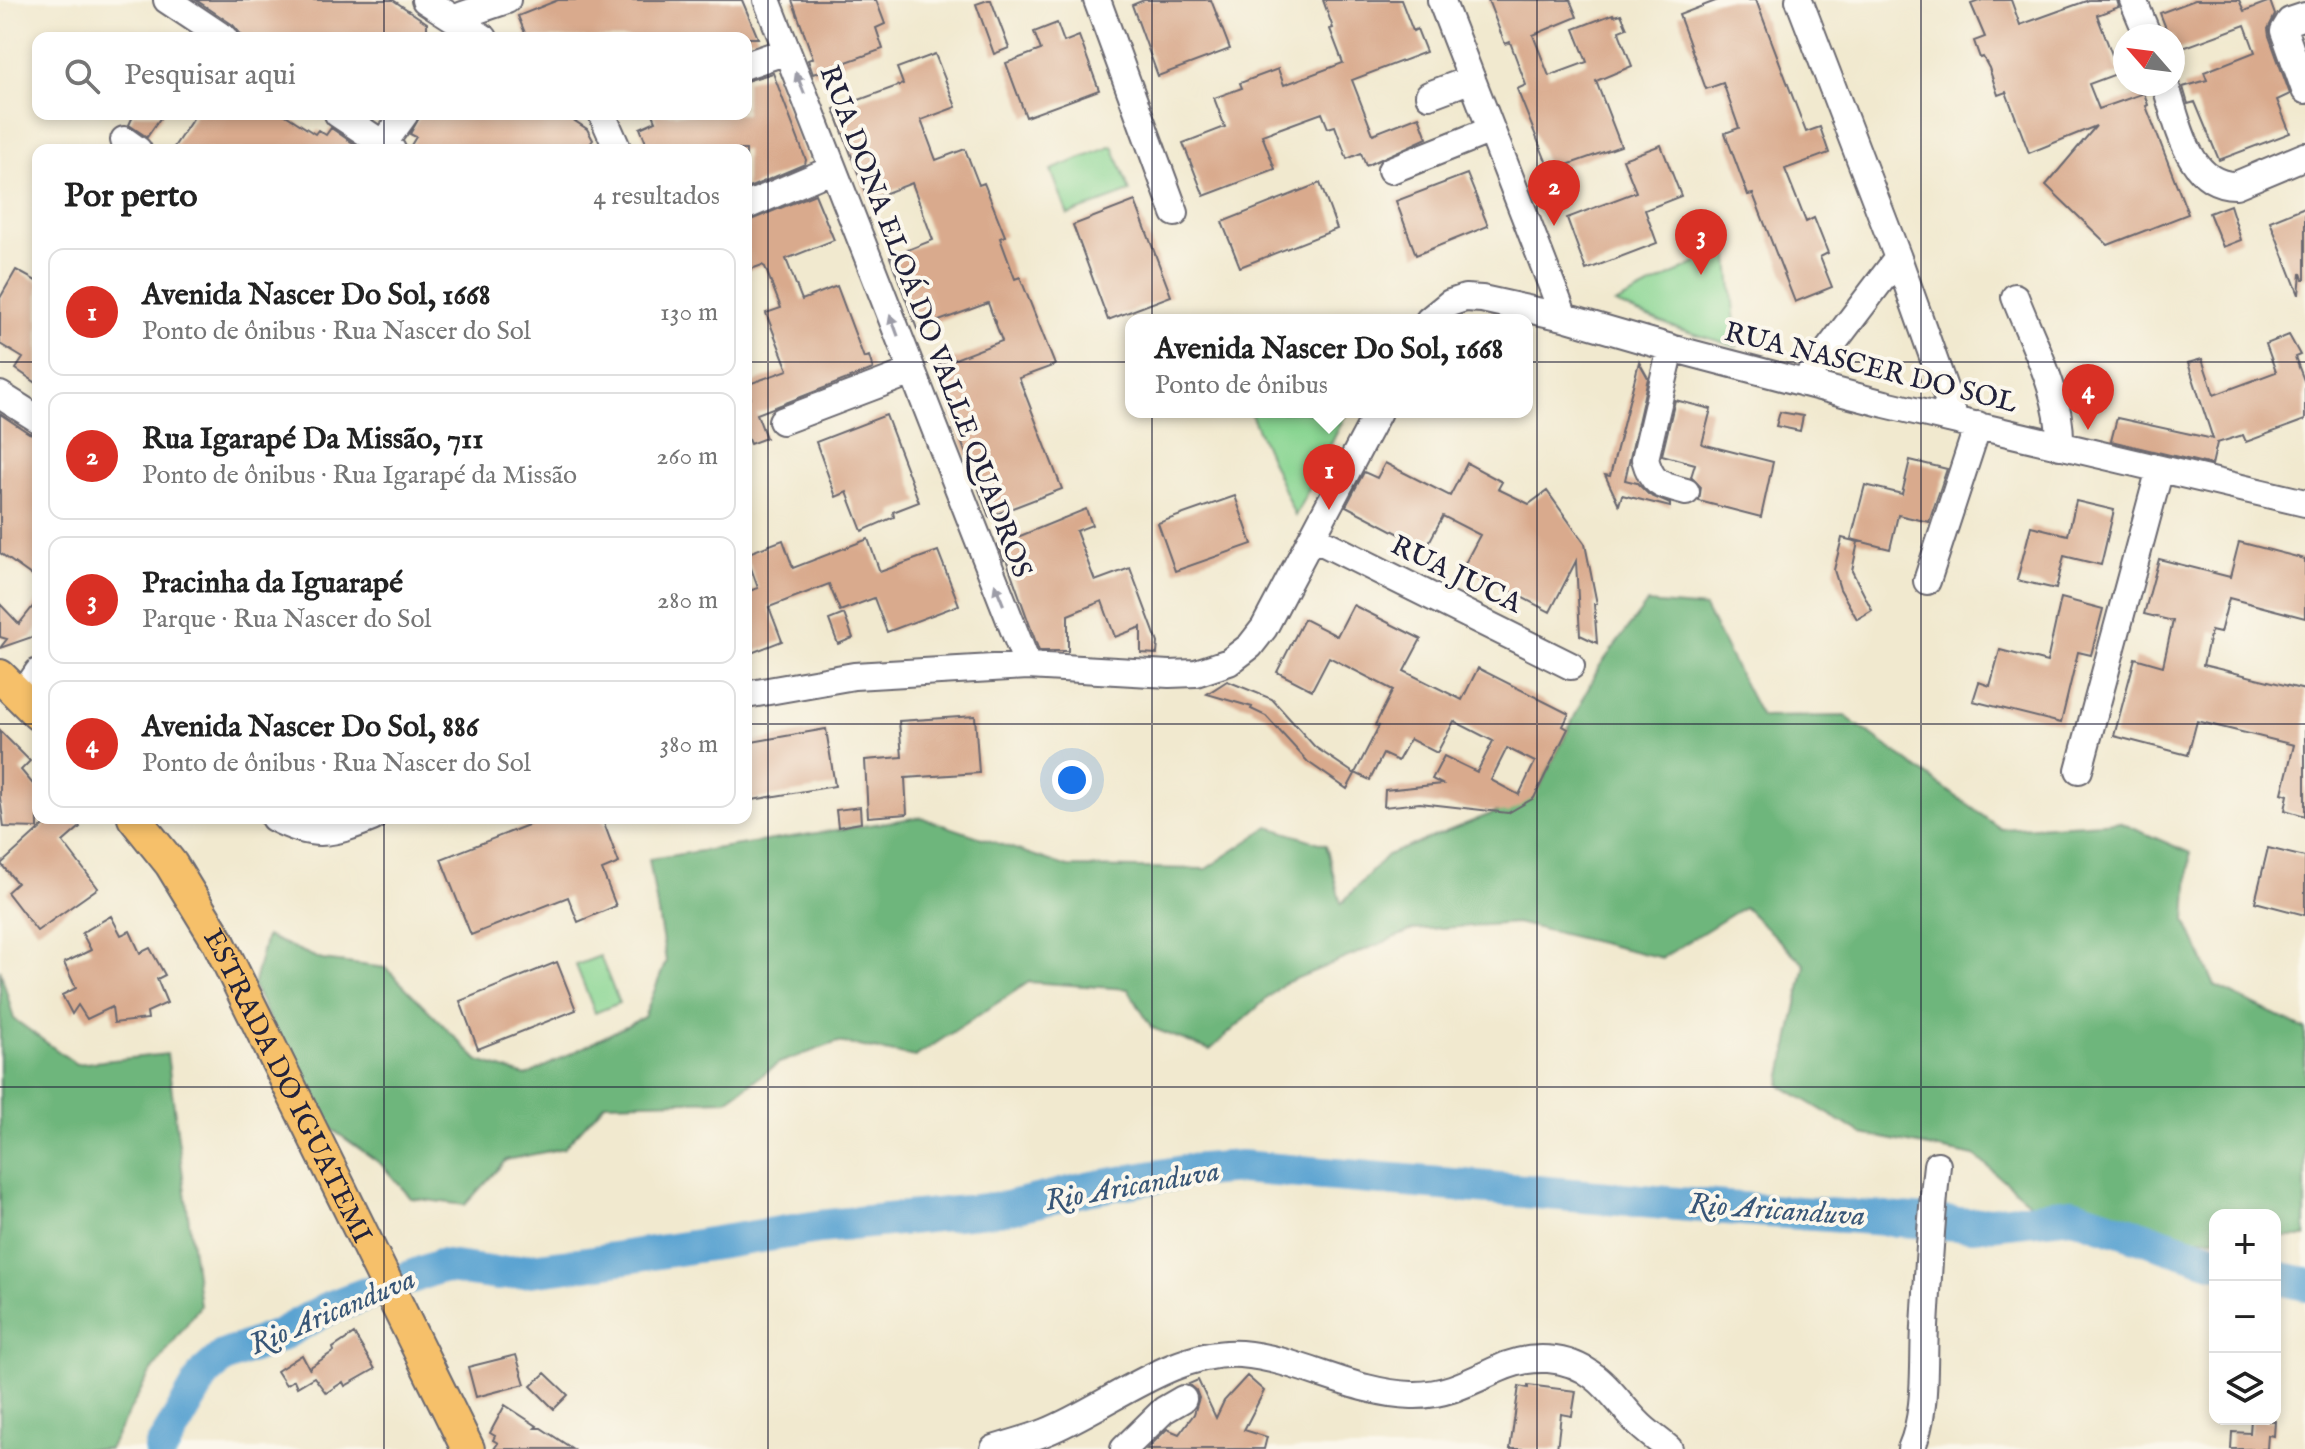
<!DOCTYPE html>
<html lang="pt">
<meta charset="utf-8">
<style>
:root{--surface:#fff;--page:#f6f6f6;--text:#222;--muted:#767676;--line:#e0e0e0;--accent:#d93025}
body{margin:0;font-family:"IM FELL English",serif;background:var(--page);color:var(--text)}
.controls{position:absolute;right:24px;bottom:24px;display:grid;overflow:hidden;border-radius:16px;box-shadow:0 4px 12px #0003}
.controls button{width:72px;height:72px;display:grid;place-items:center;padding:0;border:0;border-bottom:2px solid var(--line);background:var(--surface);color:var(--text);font:40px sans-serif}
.compass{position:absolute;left:2113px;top:24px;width:72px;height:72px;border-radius:50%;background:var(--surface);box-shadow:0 4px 12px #0003;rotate:298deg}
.you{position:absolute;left:1072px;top:780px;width:28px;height:28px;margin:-20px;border:6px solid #fff;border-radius:50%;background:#1a73e8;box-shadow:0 0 0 12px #1a73e833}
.badge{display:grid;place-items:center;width:52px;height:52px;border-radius:50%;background:var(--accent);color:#fff;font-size:26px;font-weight:700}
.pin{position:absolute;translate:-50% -66px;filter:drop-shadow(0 2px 4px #0008)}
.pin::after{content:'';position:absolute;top:42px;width:28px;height:24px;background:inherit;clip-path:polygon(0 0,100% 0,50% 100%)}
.popup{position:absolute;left:1125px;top:314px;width:408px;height:104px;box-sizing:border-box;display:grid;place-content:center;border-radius:16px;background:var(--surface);filter:drop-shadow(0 2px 6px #0005);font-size:26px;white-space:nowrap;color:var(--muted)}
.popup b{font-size:30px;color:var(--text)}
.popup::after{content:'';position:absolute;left:50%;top:100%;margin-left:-16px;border:16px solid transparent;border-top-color:var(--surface)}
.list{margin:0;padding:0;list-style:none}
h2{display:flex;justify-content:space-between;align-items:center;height:104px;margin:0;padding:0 32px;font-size:34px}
h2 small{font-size:26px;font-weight:400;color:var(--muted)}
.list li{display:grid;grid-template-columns:52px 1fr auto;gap:24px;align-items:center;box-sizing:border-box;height:128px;margin:0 16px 16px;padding:0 16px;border:2px solid var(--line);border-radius:16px}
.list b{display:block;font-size:30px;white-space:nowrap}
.list p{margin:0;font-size:26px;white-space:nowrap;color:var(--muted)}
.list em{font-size:26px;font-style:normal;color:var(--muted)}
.icon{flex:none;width:44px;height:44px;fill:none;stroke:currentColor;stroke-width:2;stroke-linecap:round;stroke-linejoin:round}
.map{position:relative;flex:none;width:2305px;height:1449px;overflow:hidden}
.search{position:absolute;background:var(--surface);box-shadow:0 4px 12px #0003;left:32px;top:32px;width:720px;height:88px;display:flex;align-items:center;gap:20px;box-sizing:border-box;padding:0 28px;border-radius:16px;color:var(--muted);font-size:30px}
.panel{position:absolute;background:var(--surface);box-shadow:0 4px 12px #0003;left:32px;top:144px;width:720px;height:680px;border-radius:16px}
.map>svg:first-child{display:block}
.green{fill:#89d592;stroke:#567c66;stroke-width:2}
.forest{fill:#6eb67c;stroke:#486c5c;stroke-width:2}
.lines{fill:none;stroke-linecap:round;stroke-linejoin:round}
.river{stroke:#5aa3d1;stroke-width:34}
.building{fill:#d9aa8d;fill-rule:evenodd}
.minor-casing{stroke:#6a686f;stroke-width:30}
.major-casing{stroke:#6a686f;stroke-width:36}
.minor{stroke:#fff;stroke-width:26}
.major{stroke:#f6c06b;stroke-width:32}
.oneway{fill:#9c9ca7}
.grid{fill:none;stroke:#22223b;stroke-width:2;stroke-opacity:0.55}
.labels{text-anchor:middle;stroke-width:8;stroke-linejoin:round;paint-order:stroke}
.street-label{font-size:28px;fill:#22223b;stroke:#fbf7ec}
.water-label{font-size:30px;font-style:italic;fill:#385677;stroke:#fbf7ec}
</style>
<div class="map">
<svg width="2305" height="1449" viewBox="0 0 2305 1449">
<rect width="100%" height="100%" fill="#fbf7ec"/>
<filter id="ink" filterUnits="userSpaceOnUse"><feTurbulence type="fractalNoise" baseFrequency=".0125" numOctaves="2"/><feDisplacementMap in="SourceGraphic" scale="16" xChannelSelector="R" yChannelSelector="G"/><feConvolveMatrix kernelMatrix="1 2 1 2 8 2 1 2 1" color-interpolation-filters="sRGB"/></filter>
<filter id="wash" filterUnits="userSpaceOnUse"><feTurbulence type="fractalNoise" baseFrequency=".006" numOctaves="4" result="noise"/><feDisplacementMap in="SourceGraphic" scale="32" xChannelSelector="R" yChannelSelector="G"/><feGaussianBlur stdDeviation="1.8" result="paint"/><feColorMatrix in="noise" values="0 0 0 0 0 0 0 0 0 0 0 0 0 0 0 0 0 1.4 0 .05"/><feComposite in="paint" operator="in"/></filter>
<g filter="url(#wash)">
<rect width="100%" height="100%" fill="#f1e9cf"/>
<path class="green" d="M1113,146L1130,192L1068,215L1051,170Z
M1728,247L1737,347L1676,328L1615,304Z
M1250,412H1347L1295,516Z
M600,956L619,1003L595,1013L576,965Z"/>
<path class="forest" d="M1647,603L1705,608L1761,717L1845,716L2001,829L2119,822L2190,853L2186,921L2215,986L2305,1029V1237H2275V1215H2215V1238L2179,1239L2041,1212L1975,1156L1862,1134L1780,1085L1805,965L1744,907L1662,958L1516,923L1413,930L1283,984L1210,1050L1152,1028L1128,989L1029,982L915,1057L838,1042L779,1063L727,1100L605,1103L564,1148L506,1160L465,1205L411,1198L381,1164L319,1120L253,986L266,936L322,960L386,968L479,1061L526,1076L644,1017L666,961L649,859L920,817L1068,867L1206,869L1269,827L1326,845L1341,904L1387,855L1511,806L1539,788L1599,667Z
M0,969L14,1019L76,1064L167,1054L200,1306L149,1375L109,1449H0Z"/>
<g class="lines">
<path class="river" d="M2275,1277L2305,1284
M161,1449L205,1373L223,1357L278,1336L329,1308L440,1266L498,1274L594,1262L819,1227L1006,1208L1087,1189L1189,1171L1240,1167L1726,1208L1972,1225L2072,1214L2215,1261"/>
</g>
<g id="blocks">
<path class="building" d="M196,0H393L427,23V30L422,38H244L233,25Z
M558,0H742L758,38H527L518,16Z
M792,0H876L885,24L876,28L883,49L813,74L808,60L813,58Z
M988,0H991L1009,48L994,54L976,4Z
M1144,0H1211L1230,49L1158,76L1132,5Z
M1323,0H1401L1413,31L1417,29L1426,52L1352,80L1373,134L1419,116L1427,138L1366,166L1361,153L1347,159L1335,126L1328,128L1322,113L1262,135L1275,169L1204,196L1183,143L1225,127L1214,98L1242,88L1240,83L1278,69L1284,85L1343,63L1330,29L1333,28Z
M1488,0H1570L1577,17L1533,35L1549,76L1587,62L1574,29L1613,14L1614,16L1621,14L1627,28L1619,31L1620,35L1632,66L1596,81L1621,146L1550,171L1517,89L1526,85L1510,42L1505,44Z
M1718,0H1756L1806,132L1820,127L1829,153L1785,169L1806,222L1814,218L1828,253L1820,257L1832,287L1795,302L1753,194L1748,195L1725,133L1739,128L1723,83L1706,89L1679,15Z
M1982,0H2011L2020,25L2089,0H2117L2119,7L2097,15L2119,73L2089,84L2099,109L2144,93L2148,105L2146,106L2188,214L2108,245L2046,185L2096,126L2029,153L2006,92L1998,95L1989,68L1983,57L1980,58L1974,41L1985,37L1971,4Z
M2195,0H2239L2244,11L2270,1L2275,15L2268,29L2269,36L2290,94L2277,100L2290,133L2219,160L2195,102L2188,104L2183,87L2207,80L2204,72L2255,52L2245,25L2175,51L2173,36H2169L2160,13Z
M1057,23L1064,42L1079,36L1099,90L1026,117L1006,63L1041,50L1034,32Z
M935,54L956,107L921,120L936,160L965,149L979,185L984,183L1005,236L1000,238L1015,279L1020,277L1055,365L1019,378L1062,489L989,517L934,367L1002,341L988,303L917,329L890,257L933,240L912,183L868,200L834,109L903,84L897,68Z
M773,73L806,160L805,164L746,189V150H649L640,128L656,121L653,114H746V81Z
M134,114H163L147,137L129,125Z
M196,114H284L315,134L318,130L326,135L331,128L363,150H172Z
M421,114H564L587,129L593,140L586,149L578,144L575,150H408L416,137L410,134Z
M1661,145L1681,196L1645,210L1657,243L1586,270L1567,218L1636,192L1623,159Z
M1467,174L1488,226L1416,255L1396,201Z
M1320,183L1337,229L1240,267L1222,222Z
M815,194L834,240L786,259L802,300L837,286L864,358L869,356L873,369L757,414L766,438L750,444L746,434V389L751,399L746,385L788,370L766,313L781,308L765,267L762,265L746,271V222Z
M1135,201L1171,296L1108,320L1073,225Z
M2230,205L2241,240L2223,247L2209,213Z
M2305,207V279H2303L2301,273L2299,295L2270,221Z
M16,270L38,282V384L16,369L23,358L0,344V298Z
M2289,335L2300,355L2295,357L2305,383V420L2246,442L2243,435L2217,443L2212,465L2111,441L2117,418L2213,439L2188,363L2202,359L2214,395L2276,372L2266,344Z
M1639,362L1648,378L1625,480L1637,483L1649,495L1670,504V507L1622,495L1619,505L1605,475L1610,476Z
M1675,400L1711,409L1702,444L1773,462L1761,517L1699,501L1701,487L1691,477L1695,464L1662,455Z
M1780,412L1803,416L1800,431L1776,426Z
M0,414L29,433L38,435V580L0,553Z
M886,415L919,502L893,512L894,517L862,531L847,492L836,497L816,442Z
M1910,460L1947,469L1929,522L1898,515L1890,549L1851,539L1865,485L1902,494Z
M1385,463L1450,496L1467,463L1502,482L1498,489L1529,504L1547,491L1585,544L1597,604H1594L1597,643L1580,635L1576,561L1550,612L1463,567L1480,535L1443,516L1426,548L1346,506L1364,472L1377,478Z
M1235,496L1252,544L1175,571L1158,523Z
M2076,501L2114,510L2101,565L2064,556L2056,589L2017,580L2031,526L2068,535Z
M1086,509L1092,525L1076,531L1095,581L1130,568L1158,643L1157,654L1141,653V627L1115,637L1102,601L1068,615V651H1039L1006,559L1004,560L998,545Z
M1842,538L1858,542L1852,571L1872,610L1857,619L1840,589L1834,570Z
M868,539L880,572L938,551L959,605L887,632L874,598L840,611L829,584L769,607L782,641L746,655V631L751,630L746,617V592L758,588L746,554L783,540L793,568Z
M2239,542L2305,559V618L2229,598L2220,633L2211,631L2203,665L2305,690V816L2285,810L2288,795L2282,793L2294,745L2197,721L2188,755L2114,736L2135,658L2163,666L2173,621L2144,614L2159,559L2230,577Z
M2061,598L2103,609L2091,655L2078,652L2061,723L1973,701L1979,682L1990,686L2000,650L2047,662Z
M38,600V627L32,637L0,648L7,639L0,637V604L19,624Z
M1353,605L1421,639L1404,671L1462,700L1478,668L1569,714L1563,726L1568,729L1534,798L1508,813L1420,803L1384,807L1385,790L1442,784L1432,779L1444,756L1477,772L1493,741L1454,721L1437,753L1410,739L1398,761L1383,754L1370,780L1355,773L1379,726L1375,725L1393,690L1329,657L1312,690L1277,672L1304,619L1337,636ZM1507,748L1535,762L1519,795L1491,780Z
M844,614L853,638L838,644L829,620Z
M1227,681L1272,699L1315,747L1355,774L1347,789L1308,762L1266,716L1251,709L1252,707L1207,694Z
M975,716L979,773L905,778L907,814L868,817L865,760L902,757L899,721Z
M826,729L835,786L746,801V743Z
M0,731L30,761L21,770L38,790V828L4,827L0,798Z
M860,807L861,823L838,827L836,810Z
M52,818H73L80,827L63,842L98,888L37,931L7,892L17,883L1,864Z
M546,818H602L619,863L602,870L616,906L578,922L568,897L471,935L441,859Z
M2268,848L2305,857V915L2255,902Z
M111,916L121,935L130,931L140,953L150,948L165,975L157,979L167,1003L147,1012L148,1019L114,1023L112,1007L87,1019L78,1005L72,1014L62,995L76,988L64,963L91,950L82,933Z
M557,962L576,1010L478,1049L460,1001Z
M354,1334L375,1369L345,1386L343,1382L326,1393L314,1377L297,1387L294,1380L286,1385L277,1371L302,1355L310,1370L309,1368L334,1351L333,1348Z
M516,1355L525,1384L476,1397L468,1367Z
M545,1373L568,1395L554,1409L531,1386Z
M1247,1376L1264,1391L1244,1430L1267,1437L1264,1449H1147L1167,1429L1179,1434L1194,1414L1199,1398L1196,1390L1189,1384L1198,1380L1216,1418L1224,1401Z
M1528,1385L1576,1391L1572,1416L1561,1414L1557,1449H1510L1519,1386L1528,1388Z
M505,1405L537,1426L535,1428H541L573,1449H494L498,1443L493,1440L495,1436L490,1433Z
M2251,1419L2275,1421L2274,1436L2268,1435L2267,1449H2231L2232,1432L2250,1433Z"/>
</g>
</g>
<g filter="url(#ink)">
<use href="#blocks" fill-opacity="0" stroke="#6a686f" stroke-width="2"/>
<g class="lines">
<defs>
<path id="minor" d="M167,0L224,38
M425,0L484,38
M767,0L1028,666
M1097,0L1175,213
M1441,0L1564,317
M1799,0L1898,258L1955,419
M2133,0L2148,36
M463,15L507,0
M2305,16L2290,21L2284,31L2305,90
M746,65L787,51
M2165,84C2178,121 2187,186 2236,185L2305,156
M1429,95L1472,79
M338,114L392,150
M602,114L618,150
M124,140L138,150
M379,150L405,114
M1391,170L1491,130
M746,206L833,169
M2015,297C2033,344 2062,395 2060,446
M1429,320L1450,303L1465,298L1482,299L1564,317L1671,348L1885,404L2305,503
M1671,348L1645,459C1652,485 1661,485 1686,492
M1803,383L1898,258
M0,395L38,419
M782,421L911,372
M1314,538L1571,666
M1927,581L1978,425
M746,695L854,676L1028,666L1169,674L1196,673L1229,662L1250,646L1264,628L1378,412
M21,697L38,672
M2079,770L2160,469
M274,818C314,839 332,834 372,818
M994,1449C1011,1443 1029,1439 1046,1432C1106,1408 1174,1349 1241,1354C1300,1359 1352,1393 1412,1395C1444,1396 1470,1382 1498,1369C1530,1354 1567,1355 1595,1377C1611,1389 1623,1408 1637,1422C1646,1432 1659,1440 1669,1449
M1124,1449L1164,1410L1183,1399
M1911,1449C1927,1413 1923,1366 1925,1327C1928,1273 1931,1219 1937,1165"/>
<g id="major">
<path d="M0,676L38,714"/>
<path id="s1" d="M134,818L171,864L218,941L468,1449"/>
</g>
</defs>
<use href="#minor" class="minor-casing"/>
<use href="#major" class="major-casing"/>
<use href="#minor" class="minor"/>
<use href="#major" class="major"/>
</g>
<defs><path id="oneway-solid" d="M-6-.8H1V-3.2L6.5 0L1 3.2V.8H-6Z" transform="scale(2)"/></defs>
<g class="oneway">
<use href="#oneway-solid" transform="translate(800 83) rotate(-112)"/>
<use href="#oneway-solid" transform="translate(894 325) rotate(-110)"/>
<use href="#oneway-solid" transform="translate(999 594) rotate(-112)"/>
</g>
</g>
<path class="grid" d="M384,0V38M768,0V1449M1152,0V1449M1537,0V1449M1921,0V1449M384,114V150M0,362H38M746,362H2305M0,724H38M746,724H2305M384,818V1449M0,1087H2305"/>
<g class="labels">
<g class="street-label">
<text transform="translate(927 321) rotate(69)" y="10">RUA DONA ELOÁ DO VALLE QUADROS</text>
<text transform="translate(1871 366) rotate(14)" y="10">RUA NASCER DO SOL</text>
<text transform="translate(1457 573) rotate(26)" y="10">RUA JUCA</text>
<text dy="10" stroke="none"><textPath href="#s1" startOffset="310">ESTRADA DO IGUATEMI</textPath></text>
</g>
<g class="water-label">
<text transform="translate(1132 1185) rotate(-10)" y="10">Rio Aricanduva</text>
<text transform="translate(1777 1209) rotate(4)" y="10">Rio Aricanduva</text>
<text transform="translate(332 1311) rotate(-23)" y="10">Rio Aricanduva</text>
</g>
</g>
</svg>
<div class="controls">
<button>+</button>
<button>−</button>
<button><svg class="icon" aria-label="layers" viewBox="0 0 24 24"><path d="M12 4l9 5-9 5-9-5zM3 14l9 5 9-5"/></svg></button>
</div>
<svg class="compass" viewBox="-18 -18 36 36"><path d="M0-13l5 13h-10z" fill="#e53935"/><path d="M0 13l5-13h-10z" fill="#767676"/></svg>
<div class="you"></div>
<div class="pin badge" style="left:1329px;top:510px">1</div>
<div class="popup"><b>Avenida Nascer Do Sol, 1668</b>Ponto de ônibus</div>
<div class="pin badge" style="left:1554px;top:226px">2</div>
<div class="pin badge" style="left:1701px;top:275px">3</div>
<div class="pin badge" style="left:2088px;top:430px">4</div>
<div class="search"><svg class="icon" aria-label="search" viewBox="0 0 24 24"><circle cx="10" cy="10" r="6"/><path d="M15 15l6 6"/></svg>Pesquisar aqui</div>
<section class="panel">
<h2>Por perto<small>4 resultados</small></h2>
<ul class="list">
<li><span class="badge">1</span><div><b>Avenida Nascer Do Sol, 1668</b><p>Ponto de ônibus · Rua Nascer do Sol</p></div><em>130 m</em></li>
<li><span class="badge">2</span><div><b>Rua Igarapé Da Missão, 711</b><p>Ponto de ônibus · Rua Igarapé da Missão</p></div><em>260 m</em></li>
<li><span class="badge">3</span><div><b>Pracinha da Iguarapé</b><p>Parque · Rua Nascer do Sol</p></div><em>280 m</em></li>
<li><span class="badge">4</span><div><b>Avenida Nascer Do Sol, 886</b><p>Ponto de ônibus · Rua Nascer do Sol</p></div><em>380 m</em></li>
</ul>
</section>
</div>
